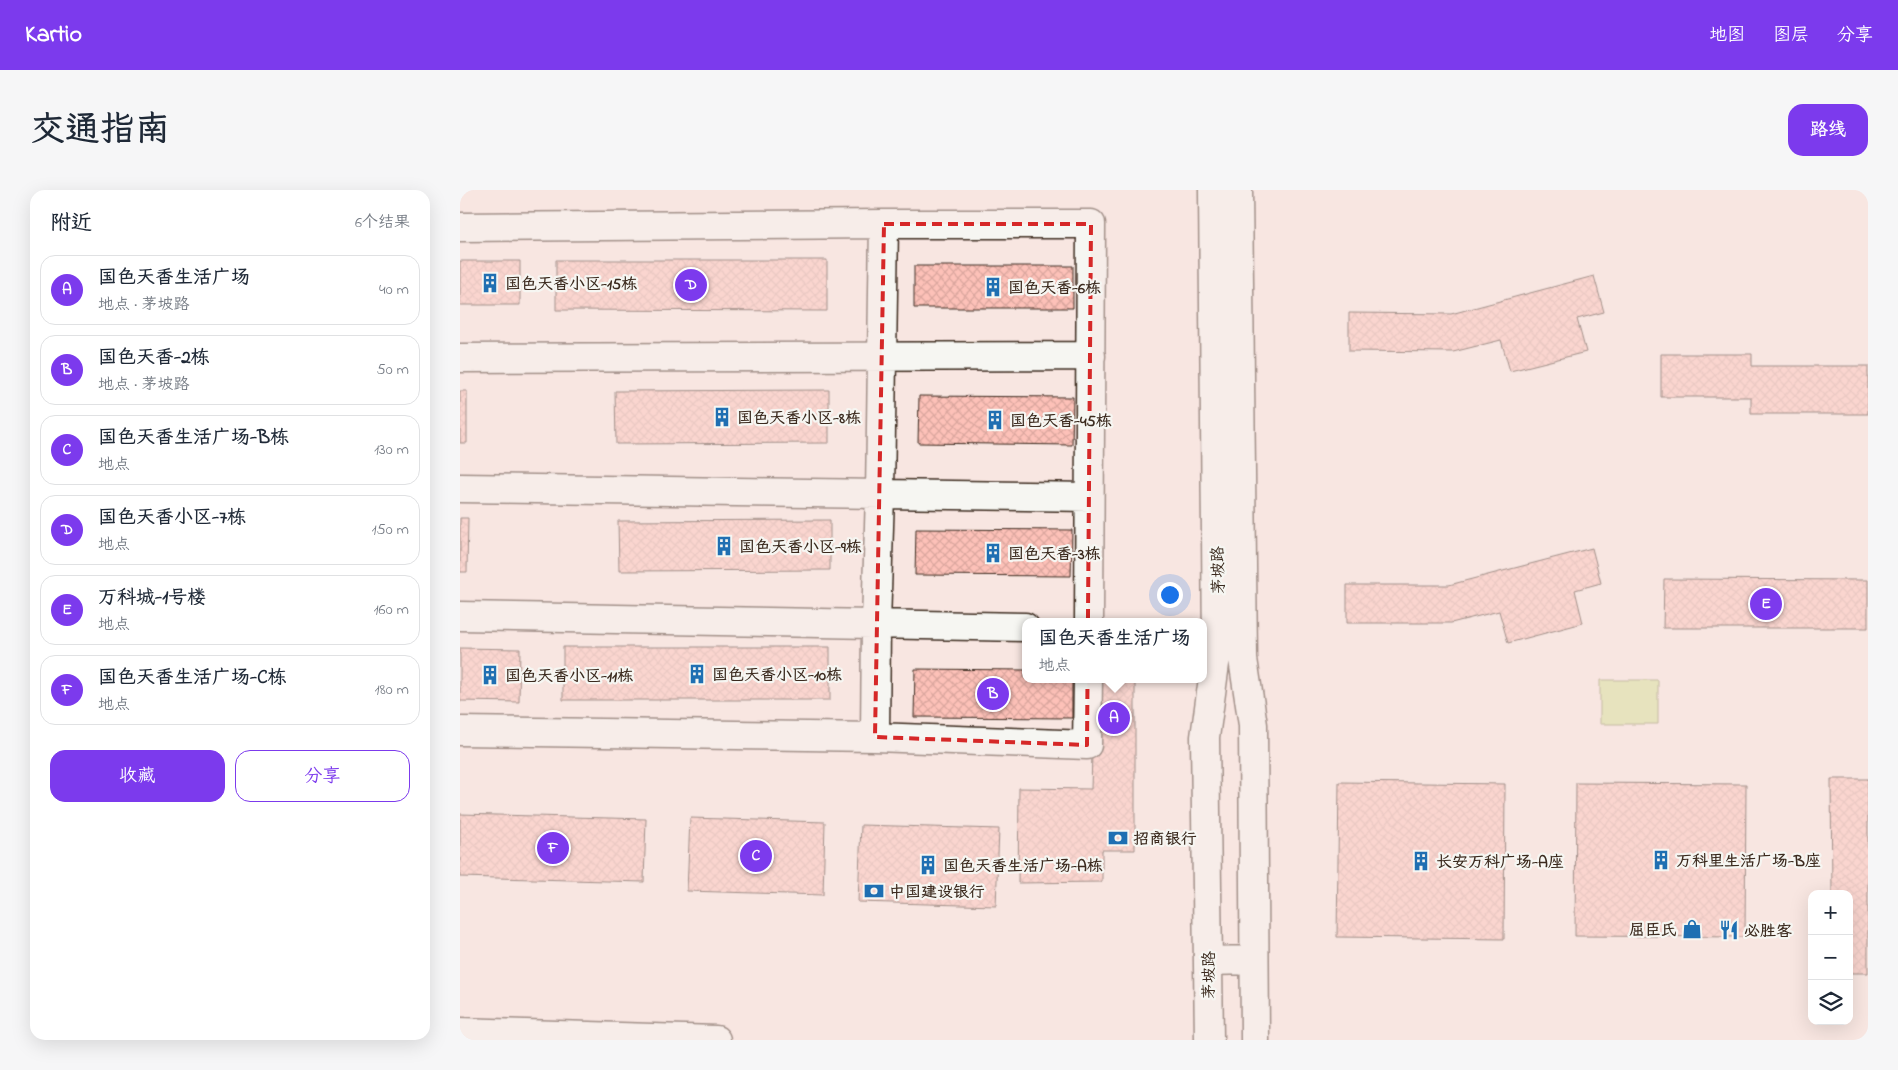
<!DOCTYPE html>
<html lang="zh">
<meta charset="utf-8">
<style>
:root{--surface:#fff;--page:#f6f6f7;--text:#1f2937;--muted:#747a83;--line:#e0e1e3;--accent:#7c3aed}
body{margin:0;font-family:"Indie Flower","LXGW WenKai TC",sans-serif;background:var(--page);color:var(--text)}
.controls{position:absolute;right:15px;bottom:15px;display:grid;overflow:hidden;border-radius:10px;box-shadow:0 5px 20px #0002}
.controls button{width:45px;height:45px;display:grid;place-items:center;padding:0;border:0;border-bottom:1px solid var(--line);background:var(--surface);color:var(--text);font:25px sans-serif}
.you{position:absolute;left:709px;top:404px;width:18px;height:18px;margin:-12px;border:4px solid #fff;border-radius:50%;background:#1a73e8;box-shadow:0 0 0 8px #1a73e833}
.badge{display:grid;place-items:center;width:32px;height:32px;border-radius:50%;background:var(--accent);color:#fff;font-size:16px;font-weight:700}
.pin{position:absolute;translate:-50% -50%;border:2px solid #fff;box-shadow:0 1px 5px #0006}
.popup{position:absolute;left:562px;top:428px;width:185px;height:65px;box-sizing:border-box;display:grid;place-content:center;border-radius:10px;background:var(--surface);filter:drop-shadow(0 1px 4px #0005);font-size:16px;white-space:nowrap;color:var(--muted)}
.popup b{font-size:19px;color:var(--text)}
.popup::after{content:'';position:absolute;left:50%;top:100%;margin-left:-10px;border:10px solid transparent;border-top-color:var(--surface)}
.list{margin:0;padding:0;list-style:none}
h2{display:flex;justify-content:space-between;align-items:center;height:65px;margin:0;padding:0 20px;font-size:21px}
h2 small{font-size:16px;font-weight:400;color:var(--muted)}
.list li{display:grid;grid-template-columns:32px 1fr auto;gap:15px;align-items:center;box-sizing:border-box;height:70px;margin:0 10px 10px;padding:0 10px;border:1px solid var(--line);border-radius:15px}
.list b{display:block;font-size:19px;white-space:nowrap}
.list p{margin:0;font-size:16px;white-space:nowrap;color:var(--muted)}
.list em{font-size:16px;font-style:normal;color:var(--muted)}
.actions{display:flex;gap:10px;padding:15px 20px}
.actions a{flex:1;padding:11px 0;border:1px solid var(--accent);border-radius:15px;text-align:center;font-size:18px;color:var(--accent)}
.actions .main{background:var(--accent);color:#fff}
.icon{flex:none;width:28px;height:28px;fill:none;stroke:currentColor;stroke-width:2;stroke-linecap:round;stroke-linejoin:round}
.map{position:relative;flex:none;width:1408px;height:850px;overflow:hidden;border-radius:15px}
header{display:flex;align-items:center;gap:30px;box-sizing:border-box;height:70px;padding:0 25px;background:var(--accent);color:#fff}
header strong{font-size:24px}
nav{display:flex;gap:28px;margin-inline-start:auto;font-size:18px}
.intro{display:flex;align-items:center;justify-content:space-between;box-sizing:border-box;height:120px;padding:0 30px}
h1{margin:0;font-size:35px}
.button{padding:12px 22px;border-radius:15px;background:var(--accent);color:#fff;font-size:18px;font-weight:700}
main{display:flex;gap:30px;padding:0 30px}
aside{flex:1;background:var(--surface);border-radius:15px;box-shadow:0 5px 20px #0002}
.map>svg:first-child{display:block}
.pitch{fill:#d3e093;stroke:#878558}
.building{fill:url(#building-cross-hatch);stroke:#3b2a1e}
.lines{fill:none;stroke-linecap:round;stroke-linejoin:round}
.street-casing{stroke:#3b2a1e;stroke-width:31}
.secondary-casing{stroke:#3b2a1e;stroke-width:31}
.street{stroke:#f6f6f2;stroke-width:28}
.secondary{stroke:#f6f6f2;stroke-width:28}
.marked{fill:none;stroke:#d62828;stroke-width:4;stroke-dasharray:10 6;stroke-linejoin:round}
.labels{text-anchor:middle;stroke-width:4.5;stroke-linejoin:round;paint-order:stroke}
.poi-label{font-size:16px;font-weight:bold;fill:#3b2a1e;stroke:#f6f6f2;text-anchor:start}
.street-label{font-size:16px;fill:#3b2a1e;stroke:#f6f6f2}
</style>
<header>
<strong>Kartio</strong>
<nav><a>地图</a><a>图层</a><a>分享</a></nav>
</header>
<div class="intro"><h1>交通指南</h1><a class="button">路线</a></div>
<main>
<aside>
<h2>附近<small>6个结果</small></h2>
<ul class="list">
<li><span class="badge">A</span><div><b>国色天香生活广场</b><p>地点 · 茅坡路</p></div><em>40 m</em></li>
<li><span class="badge">B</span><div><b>国色天香-2栋</b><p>地点 · 茅坡路</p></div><em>50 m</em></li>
<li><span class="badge">C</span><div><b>国色天香生活广场-B栋</b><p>地点</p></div><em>130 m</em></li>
<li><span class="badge">D</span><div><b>国色天香小区-7栋</b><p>地点</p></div><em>150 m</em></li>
<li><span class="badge">E</span><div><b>万科城-1号楼</b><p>地点</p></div><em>160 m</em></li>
<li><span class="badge">F</span><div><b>国色天香生活广场-C栋</b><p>地点</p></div><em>180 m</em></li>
</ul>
<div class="actions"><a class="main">收藏</a><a>分享</a></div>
</aside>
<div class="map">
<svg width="1408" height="850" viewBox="0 0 1408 850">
<defs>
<pattern id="building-cross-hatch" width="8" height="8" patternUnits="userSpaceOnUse" patternTransform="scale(1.25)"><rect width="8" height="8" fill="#fdc1b8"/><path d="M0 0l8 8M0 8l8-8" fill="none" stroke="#daa69e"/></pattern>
</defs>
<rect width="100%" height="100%" fill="#f8e6e1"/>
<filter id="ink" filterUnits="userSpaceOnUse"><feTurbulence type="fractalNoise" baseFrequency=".02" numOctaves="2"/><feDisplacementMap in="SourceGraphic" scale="10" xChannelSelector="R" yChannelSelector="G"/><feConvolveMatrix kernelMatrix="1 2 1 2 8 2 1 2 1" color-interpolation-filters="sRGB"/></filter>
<g filter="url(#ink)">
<path class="pitch" d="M1140,490H1198V534H1140Z"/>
<path class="building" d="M96,70H367V121L96,120Z
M0,71H60V115H0Z
M454,76H613V118H454Z
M1134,86L1144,122L1117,129L1126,162L1050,181L1041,150L993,162L889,161V123L991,124Z
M1201,164H1292V176H1408V224H1291V207H1201Z
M369,200V253L156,254L155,201Z
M0,201H7V253H0Z
M459,206L613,207L612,255L458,253Z
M0,328H8L7,382H0Z
M370,330V380L159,381L158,331Z
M456,339L612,340L611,386L455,385Z
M1132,358L1141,393L1115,400L1123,433L1048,453L1039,421L991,433H887V395H989Z
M1204,389L1408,390V438H1203Z
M103,457H370V510H103Z
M0,458L60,459L59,512L0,511Z
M455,479L565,480V489H612V528L454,527Z
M634,489H675V660H642V692L558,693L559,598L631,599Z
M1371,589H1408V783H1389V704H1372Z
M879,592L1045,594L1044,749L877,747Z
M1116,593L1286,594L1285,747L1115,746Z
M0,624L186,629L184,692L0,687Z
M230,628L365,632L363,705L227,701Z
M401,635L539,639L536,716L398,712Z"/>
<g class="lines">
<defs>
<path id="street" d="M424,34H631L629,432
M0,37L424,34L420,304L416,434L415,547
M0,168L631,166
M0,298L629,307
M0,426L565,437
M0,541L415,547L627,555L628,489"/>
<path id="secondary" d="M778,0L783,469L793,535L795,850
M748,771L794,770
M0,842L256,850
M749,850L745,547L757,459L753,0"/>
</defs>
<use href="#street" class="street-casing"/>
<use href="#secondary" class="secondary-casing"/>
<use href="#street" class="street"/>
<use href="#secondary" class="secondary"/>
</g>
</g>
<path d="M0 0H1408V850H0ZM424,34H631L627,555L415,547Z" fill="#f8e6e1" fill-opacity=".55" fill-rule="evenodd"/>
<path class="marked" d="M424,34H631L627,555L415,547Z"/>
<defs>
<symbol id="building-bare" viewBox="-9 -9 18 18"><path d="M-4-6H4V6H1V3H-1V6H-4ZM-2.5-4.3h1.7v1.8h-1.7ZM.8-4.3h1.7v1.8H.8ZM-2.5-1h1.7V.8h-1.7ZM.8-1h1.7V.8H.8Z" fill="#1f6fb2" stroke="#f6f6f2" stroke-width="2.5" paint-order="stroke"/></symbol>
<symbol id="bank-bare" viewBox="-9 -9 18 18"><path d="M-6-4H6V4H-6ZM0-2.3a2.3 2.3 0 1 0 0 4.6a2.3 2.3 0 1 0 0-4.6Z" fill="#1f6fb2" stroke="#f6f6f2" stroke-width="2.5" paint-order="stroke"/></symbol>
<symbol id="shop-bare" viewBox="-9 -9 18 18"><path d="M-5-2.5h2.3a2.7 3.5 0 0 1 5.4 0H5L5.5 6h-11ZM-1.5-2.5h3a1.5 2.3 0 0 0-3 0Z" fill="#1f6fb2" stroke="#f6f6f2" stroke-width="2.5" paint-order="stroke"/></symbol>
<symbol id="restaurant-bare" viewBox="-9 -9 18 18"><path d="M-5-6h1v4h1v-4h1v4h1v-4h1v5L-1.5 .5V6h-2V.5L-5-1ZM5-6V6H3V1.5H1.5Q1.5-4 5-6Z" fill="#1f6fb2" stroke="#f6f6f2" stroke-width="2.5" paint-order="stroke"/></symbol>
</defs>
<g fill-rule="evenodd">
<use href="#building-bare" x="16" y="79" width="28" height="28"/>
<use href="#building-bare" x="519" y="83" width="28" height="28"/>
<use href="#building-bare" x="248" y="213" width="28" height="28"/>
<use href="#building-bare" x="521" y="216" width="28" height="28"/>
<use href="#building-bare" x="250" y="342" width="28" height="28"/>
<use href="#building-bare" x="519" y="349" width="28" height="28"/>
<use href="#building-bare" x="223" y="470" width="28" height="28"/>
<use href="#building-bare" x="16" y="471" width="28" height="28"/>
<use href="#bank-bare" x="644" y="634" width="28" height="28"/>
<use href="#building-bare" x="1187" y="656" width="28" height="28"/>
<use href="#building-bare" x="947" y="657" width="28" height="28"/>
<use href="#building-bare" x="454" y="661" width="28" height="28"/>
<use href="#bank-bare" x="400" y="687" width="28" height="28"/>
<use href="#shop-bare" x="1218" y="725" width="28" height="28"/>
<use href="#restaurant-bare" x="1255" y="726" width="28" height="28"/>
</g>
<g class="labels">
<g class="poi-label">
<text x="45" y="99">国色天香小区-15栋</text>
<text x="548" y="103">国色天香-6栋</text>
<text x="277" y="233">国色天香小区-8栋</text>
<text x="550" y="236">国色天香-45栋</text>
<text x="279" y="362">国色天香小区-9栋</text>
<text x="548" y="369">国色天香-3栋</text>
<text x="252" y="490">国色天香小区-10栋</text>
<text x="45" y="491">国色天香小区-11栋</text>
<text x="673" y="654">招商银行</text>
<text x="1216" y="676">万科里生活广场-B座</text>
<text x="976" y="677">长安万科广场-A座</text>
<text x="483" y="681">国色天香生活广场-A栋</text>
<text x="429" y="707">中国建设银行</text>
<text x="1217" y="745" text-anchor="end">屈臣氏</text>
<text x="1284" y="746">必胜客</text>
</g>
<g class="street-label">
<text transform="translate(757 380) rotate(-91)" y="6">茅坡路</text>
<text transform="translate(748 785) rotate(-90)" y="6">茅坡路</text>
</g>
</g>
</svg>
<div class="controls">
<button>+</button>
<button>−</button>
<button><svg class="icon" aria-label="layers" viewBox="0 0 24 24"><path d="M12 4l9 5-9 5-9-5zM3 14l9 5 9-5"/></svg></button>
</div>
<div class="you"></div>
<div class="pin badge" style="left:654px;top:528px">A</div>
<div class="popup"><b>国色天香生活广场</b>地点</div>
<div class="pin badge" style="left:533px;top:504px">B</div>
<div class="pin badge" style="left:296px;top:666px">C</div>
<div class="pin badge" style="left:231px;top:95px">D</div>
<div class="pin badge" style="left:1306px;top:414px">E</div>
<div class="pin badge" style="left:93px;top:658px">F</div>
</div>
</main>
